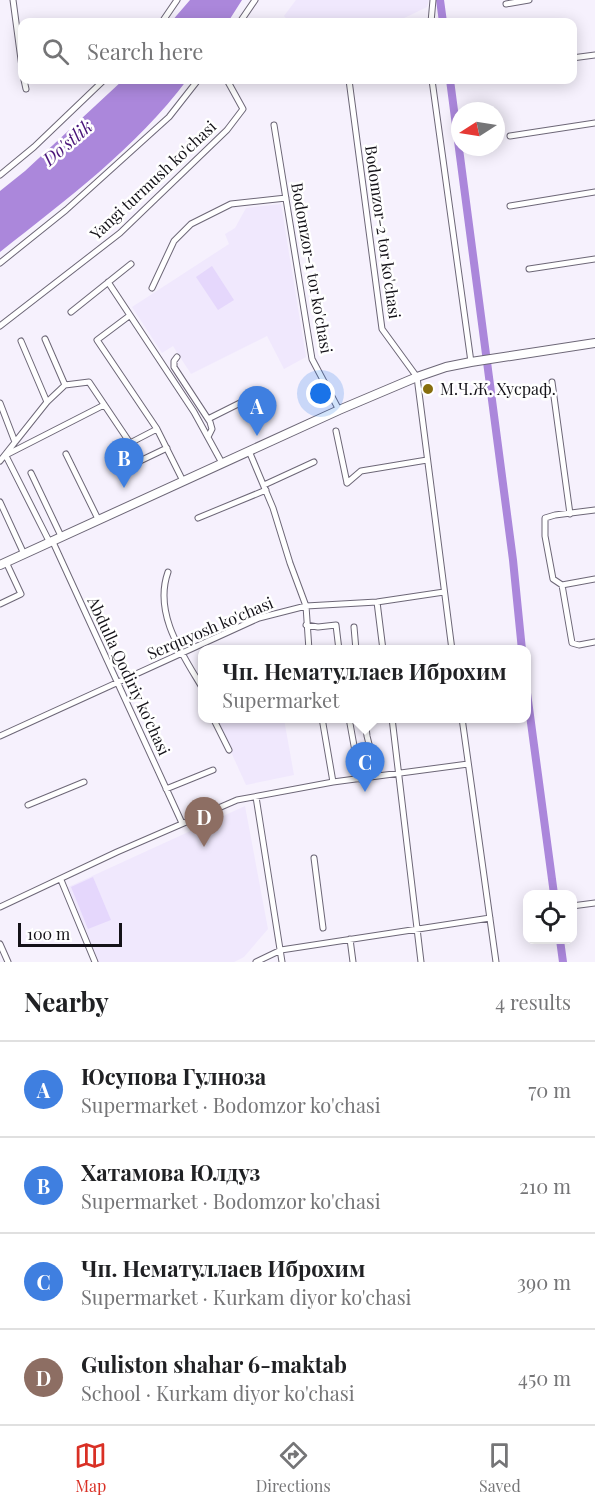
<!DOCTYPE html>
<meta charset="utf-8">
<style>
:root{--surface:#fff;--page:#f6f6f6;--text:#202124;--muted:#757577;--line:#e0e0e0;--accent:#d93025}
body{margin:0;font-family:"Playfair Display",serif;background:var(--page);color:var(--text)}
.controls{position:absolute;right:18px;bottom:18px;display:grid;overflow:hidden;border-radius:12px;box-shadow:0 3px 15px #0003}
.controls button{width:54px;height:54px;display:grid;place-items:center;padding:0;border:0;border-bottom:2px solid var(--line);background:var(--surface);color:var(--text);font:30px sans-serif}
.compass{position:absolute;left:451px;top:102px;width:54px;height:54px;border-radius:50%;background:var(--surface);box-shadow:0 3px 15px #0003;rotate:258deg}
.scale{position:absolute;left:18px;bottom:15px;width:104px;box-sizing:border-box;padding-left:6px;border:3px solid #141218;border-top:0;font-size:16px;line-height:21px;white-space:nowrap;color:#141218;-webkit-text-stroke:4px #fff;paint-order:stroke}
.you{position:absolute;left:321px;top:394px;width:21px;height:21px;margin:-15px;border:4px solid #fff;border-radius:50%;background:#1a73e8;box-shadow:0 0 0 9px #1a73e833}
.badge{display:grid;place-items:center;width:39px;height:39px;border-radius:50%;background:var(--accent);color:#fff;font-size:20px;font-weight:700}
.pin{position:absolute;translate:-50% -50px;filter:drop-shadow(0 2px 3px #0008)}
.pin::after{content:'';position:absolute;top:32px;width:21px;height:18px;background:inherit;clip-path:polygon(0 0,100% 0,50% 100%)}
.popup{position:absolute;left:198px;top:645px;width:333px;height:78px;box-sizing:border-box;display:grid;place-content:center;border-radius:12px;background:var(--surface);filter:drop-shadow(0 2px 4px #0005);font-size:20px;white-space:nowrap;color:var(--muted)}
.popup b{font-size:22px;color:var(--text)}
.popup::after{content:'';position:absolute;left:50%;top:100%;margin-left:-12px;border:12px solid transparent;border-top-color:var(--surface)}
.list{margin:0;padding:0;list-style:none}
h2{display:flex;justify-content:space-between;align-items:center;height:78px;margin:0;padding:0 24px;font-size:26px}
h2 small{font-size:20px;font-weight:400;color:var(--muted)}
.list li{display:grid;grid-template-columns:39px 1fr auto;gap:18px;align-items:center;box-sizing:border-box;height:96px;padding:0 24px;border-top:2px solid var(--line)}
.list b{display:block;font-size:22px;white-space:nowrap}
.list p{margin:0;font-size:20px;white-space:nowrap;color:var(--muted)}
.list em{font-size:20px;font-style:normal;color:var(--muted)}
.icon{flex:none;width:33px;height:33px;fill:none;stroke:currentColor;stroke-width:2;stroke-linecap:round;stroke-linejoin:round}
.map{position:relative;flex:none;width:595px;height:962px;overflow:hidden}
.search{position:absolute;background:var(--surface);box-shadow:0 3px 15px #0003;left:18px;right:18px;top:18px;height:66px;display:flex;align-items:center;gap:15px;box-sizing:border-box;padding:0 21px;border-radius:12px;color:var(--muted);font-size:22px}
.sheet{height:462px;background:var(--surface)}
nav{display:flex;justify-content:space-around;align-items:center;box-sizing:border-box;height:84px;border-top:2px solid var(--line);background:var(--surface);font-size:16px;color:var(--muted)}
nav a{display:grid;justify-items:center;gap:3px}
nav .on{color:var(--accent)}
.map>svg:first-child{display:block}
.built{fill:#f0e8fd}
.green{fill:#e5d7fc}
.water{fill:#ab87db}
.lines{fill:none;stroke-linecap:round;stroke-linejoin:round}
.canal{stroke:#ab87db;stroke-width:8}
.street-casing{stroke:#6d6777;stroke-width:7}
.secondary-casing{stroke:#6d6777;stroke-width:10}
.street{stroke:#fff;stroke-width:5}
.secondary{stroke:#fff;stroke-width:8}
.poi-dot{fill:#876e0e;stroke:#fff;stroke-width:2}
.labels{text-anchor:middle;stroke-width:5;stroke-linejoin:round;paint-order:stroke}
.street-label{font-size:16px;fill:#141218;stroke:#fff}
.poi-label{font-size:16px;fill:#141218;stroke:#fff;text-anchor:start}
.water-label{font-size:18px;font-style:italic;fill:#491478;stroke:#fff}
</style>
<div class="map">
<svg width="595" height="962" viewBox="0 0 595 962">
<rect width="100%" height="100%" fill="#f6f1fd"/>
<path class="built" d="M296,0H429L427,7L396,22H289L284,16Z
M281,204L306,357L284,369L267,336L191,374L173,346L162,353L132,307L229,244L225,234L235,228L246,208Z
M216,719H284L294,775L246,785Z
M245,806L268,929L244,957L234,962H96L66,888Z"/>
<path class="green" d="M212,266L234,300L218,310L196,277Z
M93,877L111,920L88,929L71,887Z"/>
<path class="water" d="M190,0H242L228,22H171Z
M123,80H187C136,148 67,199 0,252V191L25,171Z"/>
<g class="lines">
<path class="canal" d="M440,0L443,22
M450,80L513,560L522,650
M527,693L554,894
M560,940L563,962"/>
<defs>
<path id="street" d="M13,0L22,67
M506,4L529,0
M162,22L177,0
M240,22L255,0
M431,22L433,0
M572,58L595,55
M24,80L26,89
M349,80L382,329L417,377L452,650
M432,80L471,362
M274,125L312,359L339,410
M510,136L595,123
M0,175L34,147L104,80
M510,206L595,192
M0,263L66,210L169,117L198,80
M529,269L595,259
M108,282L194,412L222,463
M152,288L174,241L191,224L231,204L286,198
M71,312L131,264
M129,316L97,340L157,429
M0,326L120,233L227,130L243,109L227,80
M45,339L65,385
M21,341L47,402
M177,357L174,361V367L210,422L212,429L208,437
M552,382L570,514
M0,403L15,442
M208,419L242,402
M336,431L347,483
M249,451L273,508L290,563L306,606L309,650
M66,454L98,519
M6,455L104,405
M6,456L49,541
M0,461L47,402L65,385L89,382L130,443L157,429L183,481
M119,471L167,448
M31,473L61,536
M347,483L361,471L427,460
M264,485L314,462
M0,502L24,554
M198,518L266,490
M52,540L182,823
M168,572C153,614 183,655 203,689
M562,585L553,579L545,536V518L555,515L595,510
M562,585L572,643L579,645L595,642
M562,585L595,579
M377,602L383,650
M0,604L21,594L6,562
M306,625L318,627L336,625L339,650
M354,627L356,650
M213,718L229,750
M322,718L333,782
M349,718L360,779
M365,718L367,736L377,776
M392,718L421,962
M462,718L496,962
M0,736L259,618L306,606L377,602L444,592
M166,789L213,770
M256,797L282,962
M28,805L84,782
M314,858L323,928
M61,880L95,962
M572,906L595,903
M0,907L117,852L237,800L333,782L468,764
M350,939L353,962
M0,944L8,962
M256,962L281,950L490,918"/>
<path id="secondary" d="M0,565L339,410L417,377L446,367L471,362L595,343"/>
</defs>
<use href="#street" class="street-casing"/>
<use href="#secondary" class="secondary-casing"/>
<use href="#street" class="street"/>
<use href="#secondary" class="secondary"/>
</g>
<circle class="poi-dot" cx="428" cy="389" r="6"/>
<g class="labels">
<g class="street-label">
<text transform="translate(153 180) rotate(-43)" y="6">Yangi turmush ko'chasi</text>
<text transform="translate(383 232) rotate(82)" y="6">Bodomzor-2 tor ko'chasi</text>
<text transform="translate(312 268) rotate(80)" y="6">Bodomzor-1 tor ko'chasi</text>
<text transform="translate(210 628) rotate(-23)" y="6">Serquyosh ko'chasi</text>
<text transform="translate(129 676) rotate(65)" y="6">Abdulla Qodiriy ko'chasi</text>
</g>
<g class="poi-label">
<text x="440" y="395">М.Ч.Ж. Хусраф.</text>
</g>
<g class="water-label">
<text transform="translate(68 143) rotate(-41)" y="6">Do'stlik</text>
</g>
</g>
</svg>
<div class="controls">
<button><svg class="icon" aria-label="locate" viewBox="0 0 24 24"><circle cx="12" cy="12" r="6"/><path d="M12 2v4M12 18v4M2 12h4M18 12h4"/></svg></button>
</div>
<svg class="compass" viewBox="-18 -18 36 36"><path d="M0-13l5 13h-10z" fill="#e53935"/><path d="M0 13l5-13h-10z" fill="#757577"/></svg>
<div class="scale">100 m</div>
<div class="you"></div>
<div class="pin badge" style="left:257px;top:436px;background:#3f7fe0">A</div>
<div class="pin badge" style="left:124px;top:488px;background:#3f7fe0">B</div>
<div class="pin badge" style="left:365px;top:792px;background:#3f7fe0">C</div>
<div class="popup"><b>Чп. Нематуллаев Иброхим</b>Supermarket</div>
<div class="pin badge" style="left:204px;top:847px;background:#8d6e63">D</div>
<div class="search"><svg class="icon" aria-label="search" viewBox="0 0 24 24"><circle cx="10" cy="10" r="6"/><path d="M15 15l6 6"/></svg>Search here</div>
</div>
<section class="sheet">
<h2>Nearby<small>4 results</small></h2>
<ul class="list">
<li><span class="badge" style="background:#3f7fe0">A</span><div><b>Юсупова Гулноза</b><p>Supermarket · Bodomzor ko'chasi</p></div><em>70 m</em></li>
<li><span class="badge" style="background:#3f7fe0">B</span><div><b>Хатамова Юлдуз</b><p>Supermarket · Bodomzor ko'chasi</p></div><em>210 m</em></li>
<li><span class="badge" style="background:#3f7fe0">C</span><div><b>Чп. Нематуллаев Иброхим</b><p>Supermarket · Kurkam diyor ko'chasi</p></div><em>390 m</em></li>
<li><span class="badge" style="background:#8d6e63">D</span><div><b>Guliston shahar 6-maktab</b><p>School · Kurkam diyor ko'chasi</p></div><em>450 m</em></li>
</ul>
</section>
<nav>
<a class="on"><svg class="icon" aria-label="map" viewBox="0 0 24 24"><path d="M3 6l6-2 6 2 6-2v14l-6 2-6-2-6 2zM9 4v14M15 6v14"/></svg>Map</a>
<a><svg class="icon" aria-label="directions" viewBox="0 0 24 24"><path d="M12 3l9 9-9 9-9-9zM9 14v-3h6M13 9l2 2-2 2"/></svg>Directions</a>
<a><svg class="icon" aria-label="saved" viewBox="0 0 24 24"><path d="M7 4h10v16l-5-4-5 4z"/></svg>Saved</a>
</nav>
